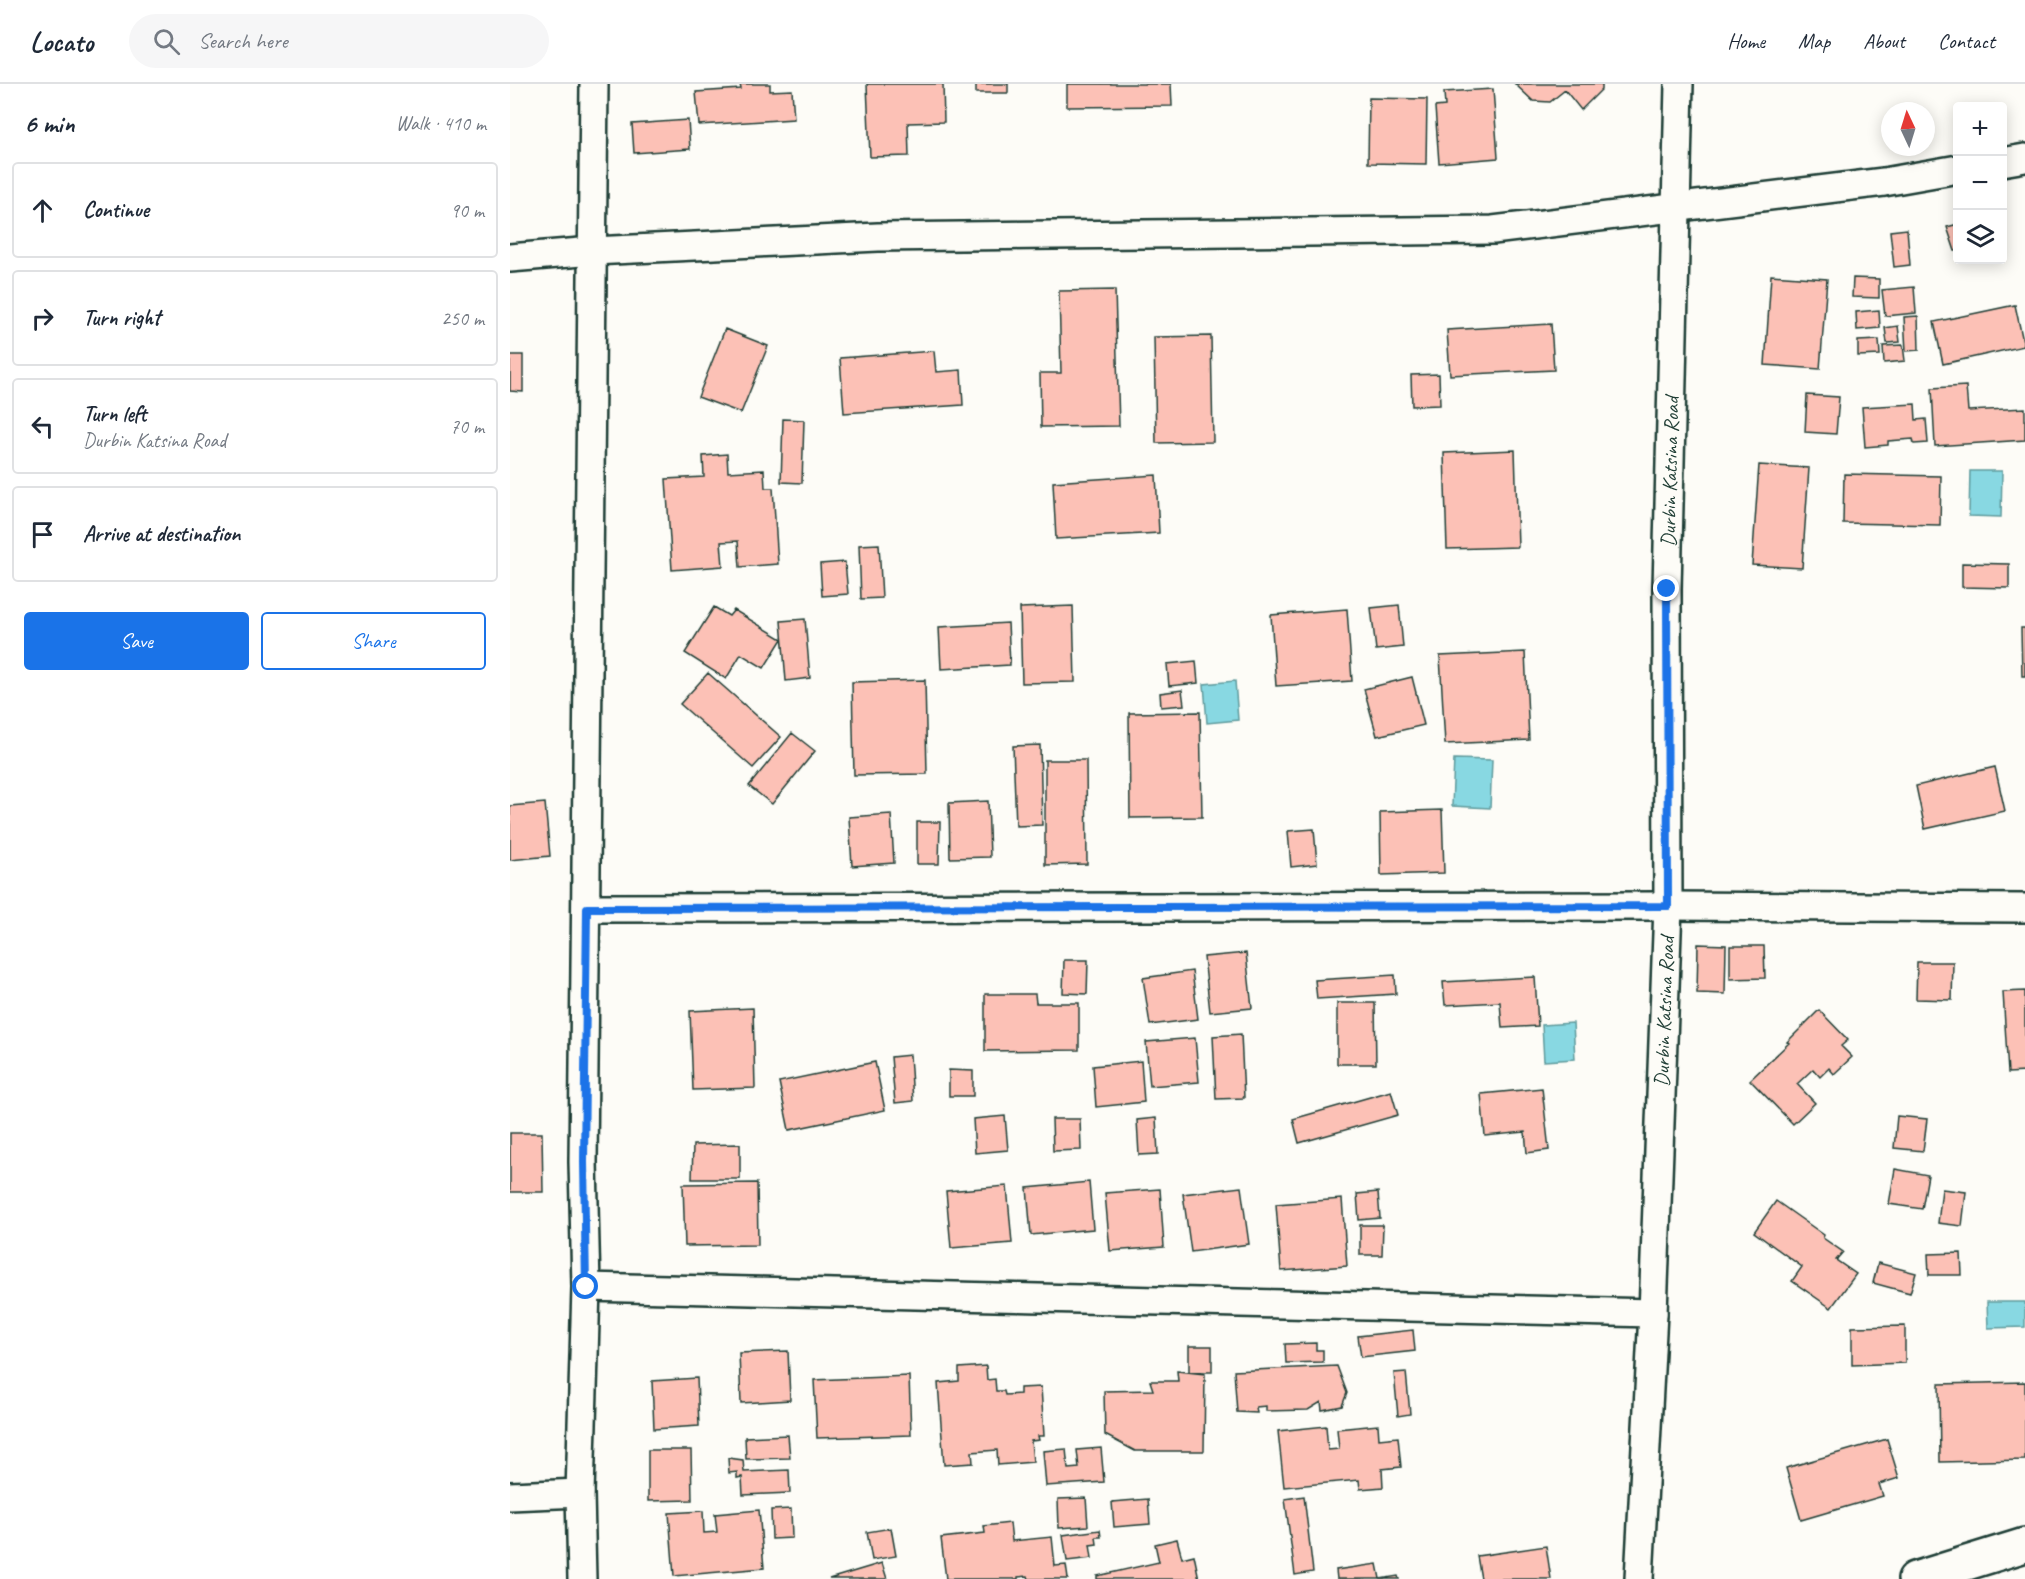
<!DOCTYPE html>
<meta charset="utf-8">
<style>
:root{--surface:#fff;--page:#f6f6f7;--text:#1f2937;--muted:#747a83;--line:#e0e1e3;--accent:#1a73e8}
body{margin:0;font-family:Caveat,sans-serif;background:var(--page);color:var(--text)}
.controls{position:absolute;right:18px;top:18px;display:grid;overflow:hidden;border-radius:6px;box-shadow:0 3px 15px #0003}
.controls button{width:54px;height:54px;display:grid;place-items:center;padding:0;border:0;border-bottom:2px solid var(--line);background:var(--surface);color:var(--text);font:30px sans-serif}
.compass{position:absolute;left:1371px;top:18px;width:54px;height:54px;border-radius:50%;background:var(--surface);box-shadow:0 3px 15px #0003;rotate:356deg}
.stop{position:absolute;width:18px;height:18px;margin:-14px;border:4px solid #1a73e8;border-radius:50%;background:#fff}
.stop.end{background:#1a73e8;border-color:#fff;box-shadow:0 2px 6px #0008}
.list{margin:0;padding:0;list-style:none}
h2{display:flex;justify-content:space-between;align-items:center;height:78px;margin:0;padding:0 24px;font-size:26px}
h2 small{font-size:20px;font-weight:400;color:var(--muted)}
.list li{display:grid;grid-template-columns:39px 1fr auto;gap:18px;align-items:center;box-sizing:border-box;height:96px;margin:0 12px 12px;padding:0 12px;border:2px solid var(--line);border-radius:6px}
.list b{display:block;font-size:22px;white-space:nowrap}
.list p{margin:0;font-size:20px;white-space:nowrap;color:var(--muted)}
.list em{font-size:20px;font-style:normal;color:var(--muted)}
.actions{display:flex;gap:12px;padding:18px 24px}
.actions a{flex:1;padding:14px 0;border:2px solid var(--accent);border-radius:6px;text-align:center;font-size:21px;color:var(--accent)}
.actions .main{background:var(--accent);color:#fff}
.icon{flex:none;width:33px;height:33px;fill:none;stroke:currentColor;stroke-width:2;stroke-linecap:round;stroke-linejoin:round}
.map{position:relative;flex:none;width:1515px;height:1495px;overflow:hidden}
header{display:flex;align-items:center;gap:36px;box-sizing:border-box;height:84px;padding:0 30px;background:var(--surface);border-bottom:2px solid var(--line)}
header strong{font-size:28px}
nav{display:flex;gap:33px;margin-inline-start:auto;font-size:21px}
.search{width:420px;height:54px;background:var(--page);display:flex;align-items:center;gap:15px;box-sizing:border-box;padding:0 21px;border-radius:33px;color:var(--muted);font-size:22px}
main{display:flex}
aside{flex:1;background:var(--surface)}
.map>svg:first-child{display:block}
.water{fill:#88d8e2;stroke:#5e9a9c;stroke-width:1.5}
.building{fill:#fcc1b6;stroke:#1f3d34;stroke-width:1.5}
.lines{fill:none;stroke-linecap:round;stroke-linejoin:round}
.street-casing{stroke:#1f3d34;stroke-width:32}
.primary-casing{stroke:#1f3d34;stroke-width:38}
.street{stroke:#fdfcf7;stroke-width:27}
.primary{stroke:#fdfcf7;stroke-width:33}
.route{stroke:#1a73e8;stroke-width:8}
.labels{text-anchor:middle;stroke-width:6;stroke-linejoin:round;paint-order:stroke}
.street-label{font-size:21px;fill:#1f3d34;stroke:#fdfcf7}
</style>
<header>
<strong>Locato</strong>
<div class="search"><svg class="icon" aria-label="search" viewBox="0 0 24 24"><circle cx="10" cy="10" r="6"/><path d="M15 15l6 6"/></svg>Search here</div>
<nav><a>Home</a><a>Map</a><a>About</a><a>Contact</a></nav>
</header>
<main>
<aside>
<h2>6 min<small>Walk · 410 m</small></h2>
<ul class="list">
<li><svg class="icon" aria-label="ahead" viewBox="0 0 24 24"><path d="M12 20V5M6 11l6-6 6 6"/></svg><div><b>Continue</b></div><em>90 m</em></li>
<li><svg class="icon" aria-label="right" viewBox="0 0 24 24"><path d="M7 20v-9h11M14 6l5 5-5 5"/></svg><div><b>Turn right</b></div><em>250 m</em></li>
<li><svg class="icon" aria-label="left" viewBox="0 0 24 24"><path d="M17 20v-9H6M10 6l-5 5 5 5"/></svg><div><b>Turn left</b><p>Durbin Katsina Road</p></div><em>70 m</em></li>
<li><svg class="icon" aria-label="arrive" viewBox="0 0 24 24"><path d="M6 21V4h12l-3 4 3 4H6"/></svg><div><b>Arrive at destination</b></div></li>
</ul>
<div class="actions"><a class="main">Save</a><a>Share</a></div>
</aside>
<div class="map">
<svg width="1515" height="1495" viewBox="0 0 1515 1495">
<rect width="100%" height="100%" fill="#fdfcf7"/>
<filter id="ink" filterUnits="userSpaceOnUse"><feTurbulence type="fractalNoise" baseFrequency=".0167" numOctaves="2"/><feDisplacementMap in="SourceGraphic" scale="12" xChannelSelector="R" yChannelSelector="G"/><feConvolveMatrix kernelMatrix="1 2 1 2 8 2 1 2 1" color-interpolation-filters="sRGB"/></filter>
<g filter="url(#ink)">
<path class="water" d="M1460,387H1492L1491,433L1459,432Z
M725,597L728,636L697,639L694,600Z
M944,675L982,676L980,724L942,722Z
M1063,939L1065,975L1034,977L1032,941Z
M1477,1218H1515V1243L1478,1244Z"/>
<path class="building" d="M230,0H260V7L282,6L284,35L189,41L186,8L231,5Z
M357,0H433L434,38L398,39L399,72L360,73Z
M466,0H498V9H466Z
M557,0H661L662,22L557,23Z
M1005,0H1092V5L1071,26L1055,6L1040,18L1023,17Z
M983,5L988,74L929,79L925,23L935,22L934,8Z
M859,14L917,15L916,80L858,79Z
M178,36L180,65L124,69L122,40Z
M1448,140V167H1445L1437,143Z
M1397,145L1400,181L1384,183L1380,147Z
M1261,191L1317,195L1310,285L1255,281Z
M1343,194L1369,195V214L1342,213Z
M1404,203L1406,229L1375,232L1372,206Z
M605,206L609,342L531,343L530,289H551L549,207Z
M1505,221L1514,262L1433,280L1424,238Z
M1369,226L1370,244L1347,246L1346,228Z
M1408,232L1409,266L1396,267L1394,233Z
M1041,240L1044,286L940,291L937,246Z
M1388,242L1390,258L1377,259L1375,244Z
M215,245L258,262L231,329L188,313Z
M701,252L703,358L646,359L644,253Z
M1369,256L1370,271L1348,272V257Z
M1393,261L1395,277L1374,279L1373,262Z
M424,267L426,288L451,286L453,321L334,329L330,274Z
M0,271H13V308L0,307Z
M929,290L930,321L902,322L901,291Z
M1456,302L1458,327L1515,324V356L1425,362L1422,304Z
M1297,311L1329,313L1326,350L1295,348Z
M1405,320L1406,336L1416,335L1418,359L1404,360L1403,355L1378,357V361L1355,363L1352,323Z
M273,335L294,336L292,399L271,398Z
M1005,366L1008,463L937,465L934,369Z
M217,370L218,388L254,386L255,404H263L268,480L230,483L228,457L211,458L213,482L162,486L156,395L194,393L193,372Z
M1249,381L1299,384L1292,484L1242,481Z
M1334,390L1431,392L1430,441L1333,439Z
M646,391L649,449L546,455L543,398Z
M369,460L372,514L351,515L349,461Z
M335,478L338,510L312,512L310,480Z
M1452,479L1499,480V504L1452,503Z
M889,521L893,563L866,566L861,524Z
M563,522L565,598L512,599L510,524Z
M204,523L219,532L224,526L272,555L254,584L231,570L216,595L175,569Z
M837,525L842,597L766,602L761,531Z
M295,535L300,594L276,597L271,537Z
M498,539L500,581L431,585L429,543Z
M1511,544H1515V592H1512Z
M1015,568L1019,656L935,660L930,572Z
M686,577L688,599L659,602L657,580Z
M198,589L271,653L243,684L170,620Z
M902,593L914,641L867,652L854,605Z
M415,596L417,690L344,691L342,598Z
M672,606L674,621L651,623L650,609Z
M690,628L692,733L620,734L619,629Z
M282,649L305,667L262,720L239,702Z
M530,661L532,741L506,742L503,662Z
M535,676H576L577,780L535,781Z
M1485,683L1495,727L1415,745L1406,702Z
M478,717L480,773L440,774L439,719Z
M35,719L40,772L0,776V722Z
M932,726L934,789L871,791L870,728Z
M381,730L384,779L342,782L339,733Z
M407,738H430L429,780H407Z
M804,745L807,780L781,783L778,747Z
M1188,860L1216,861L1215,910L1187,909Z
M1220,862H1254L1255,894L1220,895Z
M736,869L742,924L700,928L694,873Z
M554,876H578L577,910L553,909Z
M1407,878H1443L1442,916L1406,915Z
M682,887L688,935L640,941L633,894Z
M885,891L886,910L807,915L805,896Z
M1025,893L1028,942L992,944L990,918L935,921L933,898Z
M1515,907V988L1498,989L1493,908Z
M475,910H525L526,919H569V966L475,967Z
M827,919H865L866,980H827Z
M243,924L245,1004L183,1006L180,927Z
M1309,926L1338,956L1331,962L1342,973L1324,990L1319,984L1310,993L1303,985L1287,1000L1305,1019L1283,1040L1240,996L1279,959L1277,958Z
M731,950L734,1014L706,1015L703,952Z
M685,954L689,998L640,1002L636,958Z
M400,971L403,1017L385,1019L381,973Z
M631,977L634,1018L586,1023L583,982Z
M365,978L375,1026L279,1046L269,998Z
M439,986L463,987V1012H439Z
M1032,1004L1039,1066L1017,1069L1015,1048L975,1052L971,1010Z
M881,1007L888,1031L789,1059L783,1035Z
M495,1032L498,1066L465,1069L463,1035Z
M1387,1032L1417,1035L1413,1067L1384,1064Z
M646,1034L648,1070L629,1071L627,1036Z
M542,1035H570L571,1066L543,1067Z
M0,1049H32L33,1108H0Z
M230,1060V1095H182L183,1061Z
M1385,1085L1418,1091L1412,1125L1379,1120Z
M579,1098L583,1145L521,1151L517,1104Z
M247,1099L248,1161L175,1162L173,1100Z
M497,1102L502,1159L441,1164L436,1107Z
M731,1103L739,1160L681,1168L673,1110Z
M650,1105L654,1163L600,1167L595,1109Z
M1432,1105L1456,1108L1452,1142L1428,1139Z
M868,1108L870,1134L849,1136L847,1110Z
M832,1115L837,1182L771,1187L766,1120Z
M1266,1117L1314,1151L1313,1154L1333,1168L1326,1176L1346,1190L1321,1224L1282,1197L1292,1183L1244,1148Z
M850,1141H873L872,1171H850Z
M1451,1169L1452,1191H1419L1418,1170Z
M1368,1179L1406,1189L1400,1209L1363,1199Z
M1395,1242V1279L1342,1281V1243Z
M903,1246L905,1267L851,1273L848,1252Z
M806,1259V1266H813V1278L776,1279L775,1260Z
M679,1262H702V1288H679Z
M278,1267L280,1316L231,1319L229,1269Z
M476,1282L477,1296L485,1295L486,1307H494L495,1311L510,1310V1304L531,1303L534,1352H528L529,1356L521,1357L523,1378L488,1381L487,1366L462,1368L463,1379L434,1381L428,1299L449,1297V1284Z
M827,1282L837,1309L832,1322L812,1326L811,1318L798,1326L756,1327V1322L746,1323L747,1329L727,1328L724,1287Z
M667,1287L695,1290L694,1367H625L595,1351L594,1307L643,1306L640,1297H668Z
M896,1288L900,1330L888,1332L884,1289Z
M399,1292L401,1351L307,1354L304,1296Z
M187,1294L189,1342L144,1345L142,1297Z
M1515,1298V1376L1430,1378L1429,1300Z
M868,1341L869,1355L888,1353L891,1383L872,1385L873,1403L850,1405L849,1396L774,1403L768,1347L816,1342L818,1366L829,1365L827,1345Z
M278,1351L280,1374L236,1375L235,1353Z
M1377,1355L1389,1394L1369,1400L1373,1412L1291,1436L1276,1384Z
M591,1364L594,1398L536,1402L533,1367L556,1365L558,1385L569,1384L567,1366Z
M138,1366H181L182,1416L138,1417Z
M218,1374L233,1376L234,1388L279,1386L280,1409L233,1411L232,1393L227,1394V1388L219,1389Z
M794,1412L803,1488L785,1491L775,1415Z
M576,1414L578,1442L549,1444L548,1415Z
M638,1415L640,1440L604,1443L602,1418Z
M281,1425L282,1454L262,1455L261,1426Z
M249,1426L254,1484L164,1492L159,1429L193,1427L194,1449L207,1448L205,1430Z
M500,1439L502,1457L542,1453L545,1482L556,1481L558,1495H519L518,1492L508,1493V1495H436L431,1454L475,1449L474,1442Z
M381,1444L386,1472L362,1476L357,1448Z
M590,1446L591,1453H586L587,1460L580,1461L582,1474L557,1477L553,1451Z
M667,1455L672,1474L684,1471L689,1495H587V1492L649,1478L645,1460Z
M1036,1462L1041,1495H971L967,1472Z
M372,1479L377,1495H319Z
M867,1480L870,1495L888,1492L889,1495H827L826,1486Z"/>
<g class="lines">
<defs>
<g id="street">
<path d="M1492,78L1515,74"/>
<path d="M0,174L83,167L368,153L983,146L1374,98L1448,85"/>
<path d="M77,824L1158,822L1515,824"/>
<path d="M76,1203L1143,1229"/>
<path d="M0,1412L70,1409"/>
<path d="M72,1495L70,1409L76,1203L73,1078L84,0"/>
<path id="s1" d="M1129,1495L1143,1229L1158,822L1157,505L1169,0"/>
</g>
<path id="primary" d="M1405,1495L1515,1461"/>
</defs>
<use href="#street" class="street-casing"/>
<use href="#primary" class="primary-casing"/>
<use href="#street" class="street"/>
<use href="#primary" class="primary"/>
</g>
</g>
<g class="lines" filter="url(#ink)">
<path class="route" d="M76,1203L74,1078L77,824L1158,822L1157,505"/>
</g>
<g class="labels">
<g class="street-label">
<text dy="7" stroke="none"><textPath href="#s1" startOffset="1108">Durbin Katsina Road</textPath></text>
<text dy="7" stroke="none"><textPath href="#s1" startOffset="568">Durbin Katsina Road</textPath></text>
</g>
</g>
</svg>
<div class="controls">
<button>+</button>
<button>−</button>
<button><svg class="icon" aria-label="layers" viewBox="0 0 24 24"><path d="M12 4l9 5-9 5-9-5zM3 14l9 5 9-5"/></svg></button>
</div>
<svg class="compass" viewBox="-18 -18 36 36"><path d="M0-13l5 13h-10z" fill="#e53935"/><path d="M0 13l5-13h-10z" fill="#747a83"/></svg>
<div class="stop" style="left:76px;top:1203px"></div>
<div class="stop end" style="left:1157px;top:505px"></div>
</div>
</main>
